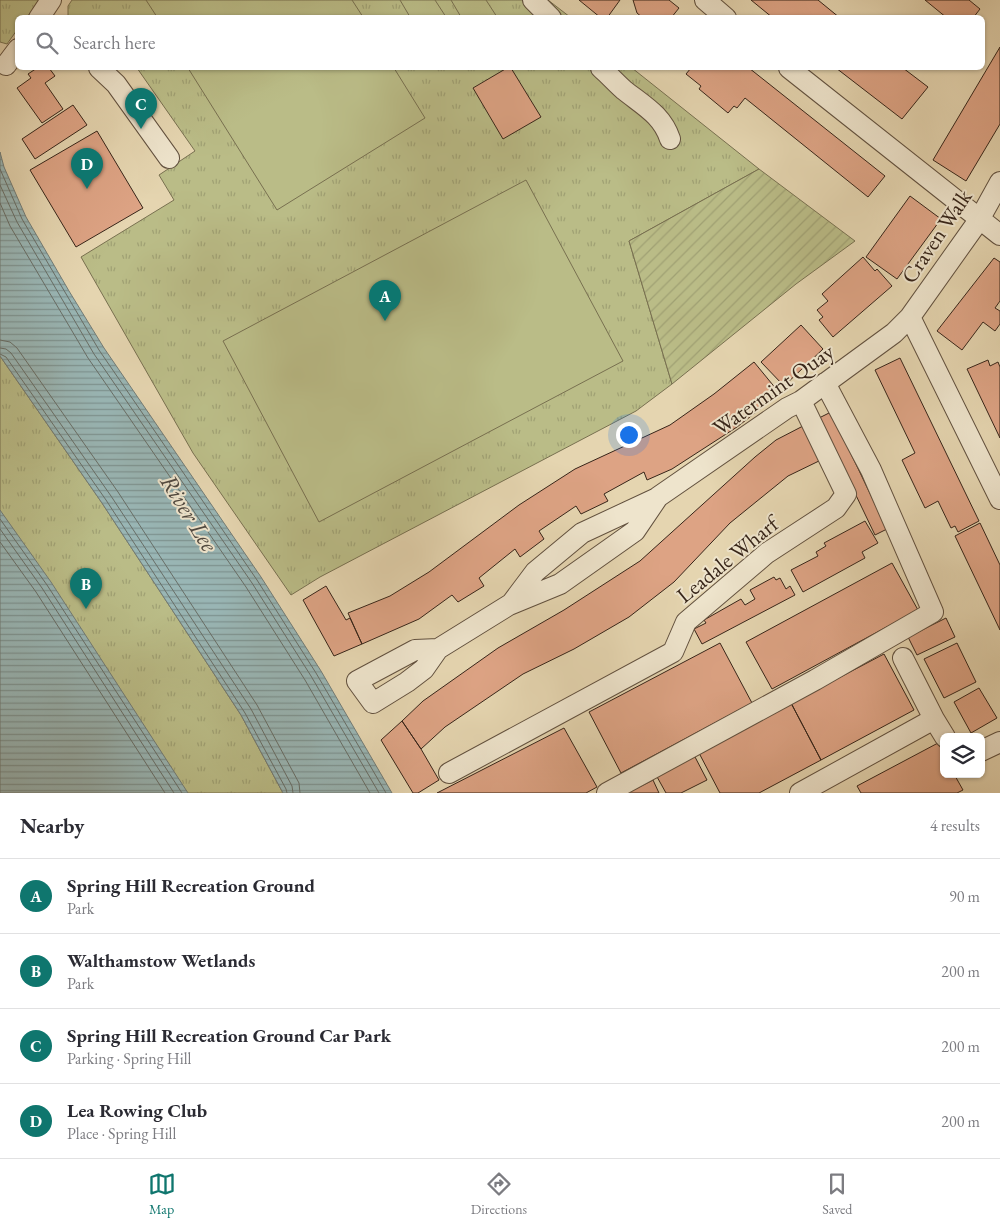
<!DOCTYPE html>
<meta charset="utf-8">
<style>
:root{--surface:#fff;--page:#f2f2f3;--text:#2b2b33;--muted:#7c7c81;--line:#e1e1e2;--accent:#0f766e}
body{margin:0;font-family:"EB Garamond",serif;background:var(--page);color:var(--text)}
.controls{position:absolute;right:15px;bottom:15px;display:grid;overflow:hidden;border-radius:8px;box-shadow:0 1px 4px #0004}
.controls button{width:45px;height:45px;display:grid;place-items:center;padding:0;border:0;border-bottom:1px solid var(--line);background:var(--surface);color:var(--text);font:25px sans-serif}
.you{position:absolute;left:628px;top:434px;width:18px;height:18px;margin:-12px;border:4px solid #fff;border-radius:50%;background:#1a73e8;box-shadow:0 0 0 8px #1a73e833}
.badge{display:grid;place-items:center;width:32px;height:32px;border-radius:50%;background:var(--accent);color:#fff;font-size:16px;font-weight:700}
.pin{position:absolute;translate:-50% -41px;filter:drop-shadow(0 1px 2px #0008)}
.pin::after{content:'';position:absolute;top:26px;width:18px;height:15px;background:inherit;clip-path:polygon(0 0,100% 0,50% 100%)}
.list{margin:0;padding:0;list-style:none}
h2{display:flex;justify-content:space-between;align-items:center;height:65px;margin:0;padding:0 20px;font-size:21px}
h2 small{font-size:16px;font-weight:400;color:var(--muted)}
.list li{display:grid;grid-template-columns:32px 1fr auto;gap:15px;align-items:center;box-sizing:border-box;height:75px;padding:0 20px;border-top:1px solid var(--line)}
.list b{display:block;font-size:19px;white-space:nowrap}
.list p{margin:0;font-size:16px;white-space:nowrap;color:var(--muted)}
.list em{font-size:16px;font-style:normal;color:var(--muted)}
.icon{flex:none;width:28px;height:28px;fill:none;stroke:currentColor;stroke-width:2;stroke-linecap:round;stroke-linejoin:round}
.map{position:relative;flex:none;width:1000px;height:793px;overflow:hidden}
.search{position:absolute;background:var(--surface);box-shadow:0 1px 4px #0004;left:15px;right:15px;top:15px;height:55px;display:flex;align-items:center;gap:12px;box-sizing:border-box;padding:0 18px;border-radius:8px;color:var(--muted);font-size:19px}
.sheet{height:365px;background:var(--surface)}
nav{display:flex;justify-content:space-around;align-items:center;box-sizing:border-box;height:70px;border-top:1px solid var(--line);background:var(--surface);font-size:14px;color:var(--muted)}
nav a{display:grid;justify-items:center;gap:2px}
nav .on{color:var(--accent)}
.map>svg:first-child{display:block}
.park{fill:url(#park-tufts);stroke:#787050}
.garden{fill:url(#garden-furrows);stroke:#787050}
.pitch{fill:#babc87;stroke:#787050}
.water{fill:url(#water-rules);stroke:#727c77}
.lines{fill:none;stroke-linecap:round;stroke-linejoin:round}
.shore{stroke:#686e67;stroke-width:1}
.building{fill:#dda384;stroke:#372519}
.minor-casing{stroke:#62513f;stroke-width:22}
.minor{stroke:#eee4cc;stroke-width:20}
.labels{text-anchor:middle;stroke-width:4;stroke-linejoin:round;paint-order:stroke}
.street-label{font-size:22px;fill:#372519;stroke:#eee4cc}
.water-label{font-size:24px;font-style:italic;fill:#504940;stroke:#eee4cc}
</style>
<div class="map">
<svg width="1000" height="793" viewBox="0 0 1000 793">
<defs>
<pattern id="park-tufts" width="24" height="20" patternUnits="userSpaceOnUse" patternTransform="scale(1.25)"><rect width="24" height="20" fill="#babc87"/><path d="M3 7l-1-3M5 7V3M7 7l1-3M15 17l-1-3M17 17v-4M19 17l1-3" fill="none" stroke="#a0a174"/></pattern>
<pattern id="garden-furrows" width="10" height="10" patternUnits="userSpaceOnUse" patternTransform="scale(1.25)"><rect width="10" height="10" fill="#babc87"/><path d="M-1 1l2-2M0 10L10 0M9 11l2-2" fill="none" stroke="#a0a174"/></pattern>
<pattern id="water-rules" width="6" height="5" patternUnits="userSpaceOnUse" patternTransform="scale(1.25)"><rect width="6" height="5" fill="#99b6b5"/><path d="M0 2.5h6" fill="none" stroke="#7e9492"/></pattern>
</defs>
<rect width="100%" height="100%" fill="#e5d5b0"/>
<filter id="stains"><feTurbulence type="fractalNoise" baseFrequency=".004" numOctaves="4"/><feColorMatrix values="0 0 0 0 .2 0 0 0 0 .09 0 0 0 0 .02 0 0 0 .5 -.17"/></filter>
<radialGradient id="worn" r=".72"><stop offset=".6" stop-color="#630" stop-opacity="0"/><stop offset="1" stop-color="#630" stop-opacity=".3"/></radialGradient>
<path class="park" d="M0,0H41L27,17L18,18L17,30L7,44L0,42Z
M72,0H548L570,17L68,18V6Z
M137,68H632L759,169L629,241L672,384L636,411L320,577L291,595L193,453L81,257L174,200L159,175L195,151Z
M0,356L102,503L241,715L283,793H0Z"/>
<path class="garden" d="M759,169L855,241L796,284L672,384L629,241Z"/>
<path class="pitch" d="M146,0H352L363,17H157Z
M400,0H435L446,17H410Z
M451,0H486L497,17H461Z
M188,68H394L425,118L277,210Z
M526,180L623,361L319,522L223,341Z"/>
<path class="water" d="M0,152L4,167L26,217L69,291L104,348L261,577L321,671L392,793H283L241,715L102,503L0,356Z
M0,510L51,582L188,793H0Z"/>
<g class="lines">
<path class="shore" d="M0,169L22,219L99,350L257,580L316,673L386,793
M0,185L17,222L94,354L252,583L311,676L379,793
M0,203L10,226L88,358L246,587L305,680L370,793
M0,340L10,342L17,348L118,492L257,705L299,783L300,793
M0,348L6,349L11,353L111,496L251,709L292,786L293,793
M0,354L6,357L106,500L245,713L286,789L287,793
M0,519L47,585L182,793
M0,529L42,588L174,793
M0,542L36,592L165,793"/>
</g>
<path class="building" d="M579,0H620L607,18H601Z
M633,0H669L679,8L671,18H643L637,13Z
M751,0H818L840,18H773Z
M925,0H969L980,9L973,18H947Z
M1000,47V124L966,181L933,160Z
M37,68L42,69L49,68L55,76L45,83L63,109L42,123L17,88L31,78L28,74Z
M507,68H511L541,117L503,139L473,88Z
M691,68H749L885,176L868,197L745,98L737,108L734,106L728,113L699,89L701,86L686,74Z
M836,68H903L928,87L902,119Z
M73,105L87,125L35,159L22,139Z
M97,131L143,208L76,247L30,170Z
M910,196L941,219L897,279L866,257Z
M863,257L875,271L877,269L892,286L833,337L819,320L823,317L817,310L828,301L822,294Z
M994,258L1000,262V301L995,308L1000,311V324L995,331L983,322L962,350L937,331Z
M801,325L823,349L784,386L761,362Z
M900,358L979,521L958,532L955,526L951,528L938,501L925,508L902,460L915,453L875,370Z
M988,360L990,366L998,362L1000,367V438L967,369Z
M754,362L777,390L764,406L737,427L672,469L647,480L644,472L604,494L608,501L581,514L576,506L539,531L544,539L520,557L515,549L479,578L484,586L458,602L452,595L419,619L362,644L348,613L390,596L429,572L519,505L575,469L670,425L714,394Z
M831,412L887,529L875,535L819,418Z
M803,426L821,460L788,476L730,523L674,582L629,617L574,649L523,674L445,727L421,749L402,721L423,701L498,648L564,610L640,561L755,457L776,440Z
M865,521L878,543L862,552L865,558L803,592L791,570L818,556L816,552L826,546L824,543Z
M980,523L1000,565V630L955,536Z
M892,563L918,610L772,689L746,642Z
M774,577L776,580L780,578L786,589L790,586L795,595L702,644L694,629L706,623L704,620L741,599L745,605L755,599L750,590Z
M326,586L346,620L350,618L362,644L334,656L303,600Z
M946,618L955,637L917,655L908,637Z
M720,643L752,703L621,773L589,712Z
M957,643L976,682L944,698L924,659Z
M884,654L914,710L821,760L791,703Z
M979,688L997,718L971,733L954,702Z
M791,703L821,760L759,793H720L699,753Z
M402,721L421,749L439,780L418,793H413L381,740Z
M564,728L597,787L586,793H437Z
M938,743L944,754V774H954L963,790L957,793H861L857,786Z
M694,755L707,780L681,793H666L656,775Z
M653,780L659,793H627Z"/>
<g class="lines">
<defs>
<path id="minor" d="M533,0L551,18
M705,0L726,18
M39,18L51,0
M6,65L18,49
M99,68L116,84L169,158
M601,68C609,75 616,83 624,90C644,106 662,115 670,139
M789,68L1000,235
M910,317L1000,499
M511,604L535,572L582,533L657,498
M438,649L415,650L357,681L373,703L407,682L424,669L438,649L509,605L560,584L635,531L658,497L787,408L801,401L894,333L910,317L979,220L1000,182
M903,658L934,719
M981,751L1000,742
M449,773L673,652L686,622L767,553L836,508L846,494L801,401
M607,793L815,680L933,612L871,470L825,383
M800,793L934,719L945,737"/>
</defs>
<use href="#minor" class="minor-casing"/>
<use href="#minor" class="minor"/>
</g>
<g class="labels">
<g class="street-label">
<text transform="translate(936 236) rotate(-56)" y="8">Craven Walk</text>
<text transform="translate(773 389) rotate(-35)" y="8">Watermint Quay</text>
<text transform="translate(727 559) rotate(-39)" y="8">Leadale Wharf</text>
</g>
<g class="water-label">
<text transform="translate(189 513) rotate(58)" y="8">River Lee</text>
</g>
</g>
<rect width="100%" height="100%" filter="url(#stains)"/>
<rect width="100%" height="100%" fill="url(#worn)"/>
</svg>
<div class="controls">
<button><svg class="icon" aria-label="layers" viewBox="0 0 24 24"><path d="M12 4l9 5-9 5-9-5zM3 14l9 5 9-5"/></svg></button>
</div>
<div class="you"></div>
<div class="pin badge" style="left:385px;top:321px">A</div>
<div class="pin badge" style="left:86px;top:609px">B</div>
<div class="pin badge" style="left:141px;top:129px">C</div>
<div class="pin badge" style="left:87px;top:189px">D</div>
<div class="search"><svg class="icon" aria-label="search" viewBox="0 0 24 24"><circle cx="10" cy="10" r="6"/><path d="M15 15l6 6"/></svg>Search here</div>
</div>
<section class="sheet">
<h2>Nearby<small>4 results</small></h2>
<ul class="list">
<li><span class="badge">A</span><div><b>Spring Hill Recreation Ground</b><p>Park</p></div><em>90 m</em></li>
<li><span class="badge">B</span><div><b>Walthamstow Wetlands</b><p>Park</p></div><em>200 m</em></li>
<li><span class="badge">C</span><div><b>Spring Hill Recreation Ground Car Park</b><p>Parking · Spring Hill</p></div><em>200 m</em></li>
<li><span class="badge">D</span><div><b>Lea Rowing Club</b><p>Place · Spring Hill</p></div><em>200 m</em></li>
</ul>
</section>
<nav>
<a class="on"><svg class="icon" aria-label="map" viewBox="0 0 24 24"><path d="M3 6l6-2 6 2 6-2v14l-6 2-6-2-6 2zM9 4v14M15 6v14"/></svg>Map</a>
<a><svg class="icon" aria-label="directions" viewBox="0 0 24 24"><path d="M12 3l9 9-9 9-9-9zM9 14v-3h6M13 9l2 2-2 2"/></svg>Directions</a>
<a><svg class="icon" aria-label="saved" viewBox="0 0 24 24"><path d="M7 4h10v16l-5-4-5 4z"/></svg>Saved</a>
</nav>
